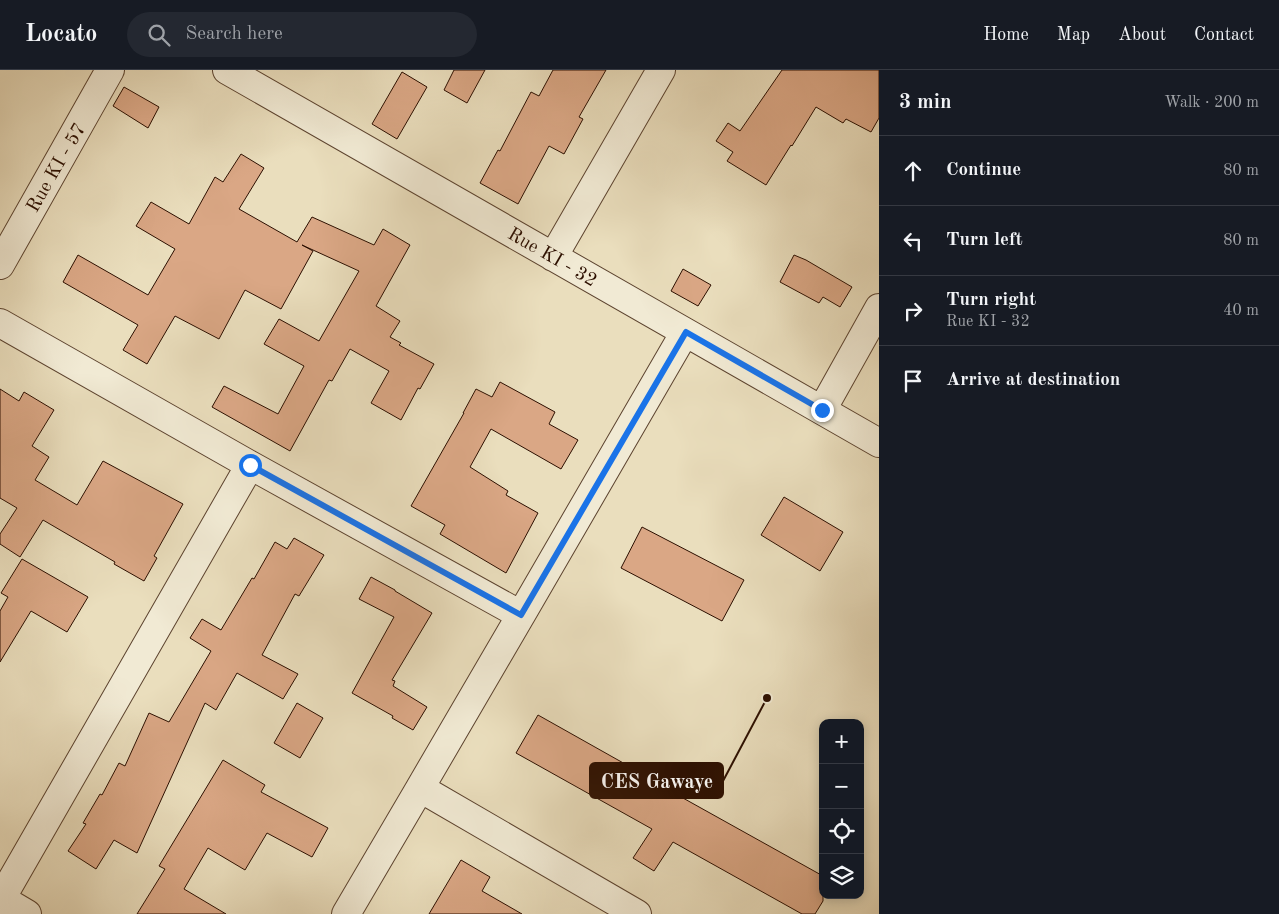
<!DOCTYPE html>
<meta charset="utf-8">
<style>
:root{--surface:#171b24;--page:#242831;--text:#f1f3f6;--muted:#9ea1a6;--line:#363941}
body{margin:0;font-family:"Old Standard TT",serif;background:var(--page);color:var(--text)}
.controls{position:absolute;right:15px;bottom:15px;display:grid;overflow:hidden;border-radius:10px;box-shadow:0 2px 12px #0003}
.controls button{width:45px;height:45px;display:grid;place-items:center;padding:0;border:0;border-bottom:1px solid var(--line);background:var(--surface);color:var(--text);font:25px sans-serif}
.stop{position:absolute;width:15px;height:15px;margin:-11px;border:4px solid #1a73e8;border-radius:50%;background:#fff}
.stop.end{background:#1a73e8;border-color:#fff;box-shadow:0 1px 5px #0008}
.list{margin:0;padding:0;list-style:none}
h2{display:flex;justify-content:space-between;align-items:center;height:65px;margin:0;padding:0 20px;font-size:21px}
h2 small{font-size:16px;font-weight:400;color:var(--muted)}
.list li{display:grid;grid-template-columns:32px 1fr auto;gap:15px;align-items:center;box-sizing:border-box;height:70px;padding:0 20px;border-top:1px solid var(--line)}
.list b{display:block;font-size:19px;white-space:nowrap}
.list p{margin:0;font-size:16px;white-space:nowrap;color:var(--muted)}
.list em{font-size:16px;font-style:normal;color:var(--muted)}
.icon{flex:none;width:28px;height:28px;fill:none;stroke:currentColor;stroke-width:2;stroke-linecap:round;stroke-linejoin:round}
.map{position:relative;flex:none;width:879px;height:844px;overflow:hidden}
header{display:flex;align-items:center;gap:30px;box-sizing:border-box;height:70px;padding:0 25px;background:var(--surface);border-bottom:1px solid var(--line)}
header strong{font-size:24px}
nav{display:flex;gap:28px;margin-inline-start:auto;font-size:18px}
.search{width:350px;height:45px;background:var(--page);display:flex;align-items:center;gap:12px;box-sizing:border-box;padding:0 18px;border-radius:28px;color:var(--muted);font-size:19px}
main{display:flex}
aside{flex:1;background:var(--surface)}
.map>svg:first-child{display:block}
.building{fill:#daa785;stroke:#2c0f00}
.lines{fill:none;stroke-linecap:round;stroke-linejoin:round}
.minor-casing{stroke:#5c432f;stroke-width:30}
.minor{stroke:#f1ead4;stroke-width:28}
.route{stroke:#1a73e8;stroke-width:6}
.labels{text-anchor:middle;stroke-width:5;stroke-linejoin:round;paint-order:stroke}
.street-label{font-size:19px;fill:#2c0f00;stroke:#f1ead4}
.leader{fill:none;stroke:#2c0f00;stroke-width:2}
.callout-dot{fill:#2c0f00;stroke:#f1ead4;stroke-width:2}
.callout{fill:#2c0f00;stroke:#2c0f00;stroke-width:2}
.callout-label{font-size:20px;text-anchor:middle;font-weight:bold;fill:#fff}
</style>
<header>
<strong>Locato</strong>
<div class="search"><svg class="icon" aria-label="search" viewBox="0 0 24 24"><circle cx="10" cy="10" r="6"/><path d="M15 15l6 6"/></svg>Search here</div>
<nav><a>Home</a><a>Map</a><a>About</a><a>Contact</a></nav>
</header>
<main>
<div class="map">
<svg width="879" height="844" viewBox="0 0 879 844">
<rect width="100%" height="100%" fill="#eadebd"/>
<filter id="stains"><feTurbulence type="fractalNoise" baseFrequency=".004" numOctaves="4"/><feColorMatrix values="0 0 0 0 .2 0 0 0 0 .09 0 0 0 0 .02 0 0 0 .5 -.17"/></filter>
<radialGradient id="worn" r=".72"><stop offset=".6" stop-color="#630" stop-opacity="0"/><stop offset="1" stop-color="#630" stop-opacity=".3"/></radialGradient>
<path class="building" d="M454,0H485L467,33L444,20Z
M553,0H606L579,47L583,49L564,84L549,76L518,134L480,113L498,80L500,81L531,22L539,26Z
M782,0H879V48L871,62L846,49L843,53L816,37L792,76L791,75L766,115L727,91L733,82L716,71L728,53L740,61Z
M402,2L427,17L397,69L372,54Z
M124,17L159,37L148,58L113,36Z
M241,84L264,98L239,139L297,172L312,147L374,175L383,159L410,175L376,236L400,251L390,267L401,273L399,275L434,294L420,319L418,318L401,350L371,333L389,301L350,279L332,311L329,310L290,381L212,337L224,316L278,344L304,296L264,274L279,249L319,271L359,201L302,175L313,181L281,239L245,220L219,269L175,246L147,294L123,280L138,255L63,212L78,185L148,225L175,179L136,156L151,132L189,154L215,107L223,112Z
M794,185L806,190L852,217L840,237L823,227L819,233L780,212Z
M683,199L711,215L698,236L671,221Z
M500,312L555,342L549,354L578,370L561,399L491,359L470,397L508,421L506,425L538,443L506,503L440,464L445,455L411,436L464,343H463L476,319L492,327Z
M0,319L19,331L24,322L54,340L32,376L49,387L35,410L77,435L103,391L183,434L154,486L157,488L144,511L114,494L115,492L43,450L20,487L0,474V464L17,438L0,428Z
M784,427L843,462L820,501L761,465Z
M642,457L744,510L722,551L621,498Z
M294,468L324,485L299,526L295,524L262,585L298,604L283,629L237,603L216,640L205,633L137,783L114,770L96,799L68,781L86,754L83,753L100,724L102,725L119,693L125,696L149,643L169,652L211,581L190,568L202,549L221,560L252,508L254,509L275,472L287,479Z
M22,489L88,527L67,562L31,541L0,592V541L8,527L1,523Z
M371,507L395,520V521L432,543L392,610L395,611L393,616L427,637L413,660L392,648L393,646L352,623L394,547L359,529Z
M297,633L323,648L300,688L274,673Z
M538,645L666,717L665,718L823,806V831L815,844H802L673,772L654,801L633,788L652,759L516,683Z
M223,690L265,715L261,722L328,758L312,787L267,763L245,800L208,778L184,819L226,844H137L165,799L159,796Z
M461,790L490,807L482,821L522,844H429Z"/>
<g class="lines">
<defs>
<path id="minor" d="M227,0L879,373
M553,187L661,0
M0,195L110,0
M0,253L250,395L521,545L685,262
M822,340L879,238
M521,545L420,718L637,844
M0,828L27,844
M1,829L250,395
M346,844L420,718"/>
</defs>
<use href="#minor" class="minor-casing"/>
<use href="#minor" class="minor"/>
</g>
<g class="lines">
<path class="route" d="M250,395L521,545L686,262L822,340"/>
</g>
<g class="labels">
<g class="street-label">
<text transform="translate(55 97) rotate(-60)" y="7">Rue KI - 57</text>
<text transform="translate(553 186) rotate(30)" y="7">Rue KI - 32</text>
</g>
</g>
<path class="leader" d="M767 628L723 711"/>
<circle class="callout-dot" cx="767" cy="628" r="5"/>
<rect class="callout" x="590" y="693" width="133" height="35" rx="5"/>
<g class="callout-label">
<text x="657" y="718">CES Gawaye</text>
</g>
<rect width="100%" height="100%" filter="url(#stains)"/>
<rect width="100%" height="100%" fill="url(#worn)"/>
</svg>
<div class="controls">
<button>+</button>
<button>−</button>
<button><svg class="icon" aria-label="locate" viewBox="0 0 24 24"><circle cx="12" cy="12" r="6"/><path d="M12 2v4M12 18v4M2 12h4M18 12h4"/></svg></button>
<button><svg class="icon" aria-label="layers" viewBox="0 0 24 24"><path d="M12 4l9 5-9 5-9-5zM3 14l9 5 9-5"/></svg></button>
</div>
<div class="stop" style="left:250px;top:395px"></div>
<div class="stop end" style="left:822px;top:340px"></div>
</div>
<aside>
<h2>3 min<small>Walk · 200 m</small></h2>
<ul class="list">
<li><svg class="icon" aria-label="ahead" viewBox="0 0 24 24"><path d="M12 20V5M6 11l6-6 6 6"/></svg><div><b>Continue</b></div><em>80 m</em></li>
<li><svg class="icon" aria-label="left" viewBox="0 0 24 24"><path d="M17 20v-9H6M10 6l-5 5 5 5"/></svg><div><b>Turn left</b></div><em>80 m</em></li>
<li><svg class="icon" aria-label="right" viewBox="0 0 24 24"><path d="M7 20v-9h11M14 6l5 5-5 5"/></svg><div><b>Turn right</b><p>Rue KI - 32</p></div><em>40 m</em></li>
<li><svg class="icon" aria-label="arrive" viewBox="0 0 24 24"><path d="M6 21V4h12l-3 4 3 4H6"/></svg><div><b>Arrive at destination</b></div></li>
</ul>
</aside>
</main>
